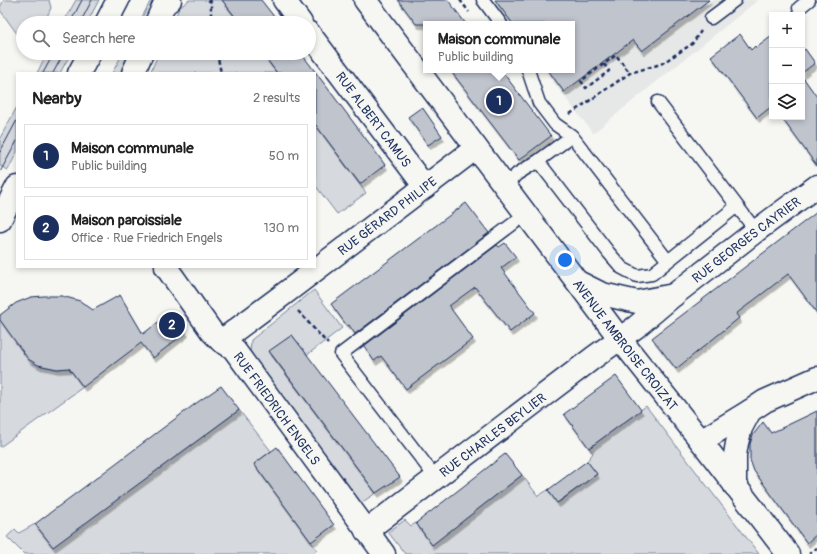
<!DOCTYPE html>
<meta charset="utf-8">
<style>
:root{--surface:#fff;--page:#f2f2f2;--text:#222;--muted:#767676;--line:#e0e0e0;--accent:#1b2f5e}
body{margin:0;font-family:Pangolin,sans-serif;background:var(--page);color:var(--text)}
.controls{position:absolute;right:12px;top:12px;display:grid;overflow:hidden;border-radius:0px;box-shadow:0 2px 6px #0003}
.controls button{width:36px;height:36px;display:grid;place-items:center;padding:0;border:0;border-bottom:1px solid var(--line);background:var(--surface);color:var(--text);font:20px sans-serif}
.you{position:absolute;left:565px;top:260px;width:14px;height:14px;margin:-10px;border:3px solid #fff;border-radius:50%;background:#1a73e8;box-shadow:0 0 0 6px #1a73e833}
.badge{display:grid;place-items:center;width:26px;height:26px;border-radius:50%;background:var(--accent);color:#fff;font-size:13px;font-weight:700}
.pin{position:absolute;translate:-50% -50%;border:2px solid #fff;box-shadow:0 1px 4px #0006}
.popup{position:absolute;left:423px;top:21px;width:152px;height:52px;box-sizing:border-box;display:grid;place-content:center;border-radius:0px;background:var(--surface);filter:drop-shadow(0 1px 3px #0005);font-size:13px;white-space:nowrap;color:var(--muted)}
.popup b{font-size:15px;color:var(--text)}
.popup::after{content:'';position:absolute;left:50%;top:100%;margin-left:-8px;border:8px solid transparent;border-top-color:var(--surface)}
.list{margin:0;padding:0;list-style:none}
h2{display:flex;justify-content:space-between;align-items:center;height:52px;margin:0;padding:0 16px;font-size:17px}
h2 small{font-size:13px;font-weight:400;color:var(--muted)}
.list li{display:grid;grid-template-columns:26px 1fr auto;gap:12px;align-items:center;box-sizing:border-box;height:64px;margin:0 8px 8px;padding:0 8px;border:1px solid var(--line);border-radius:0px}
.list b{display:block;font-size:15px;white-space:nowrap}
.list p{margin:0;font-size:13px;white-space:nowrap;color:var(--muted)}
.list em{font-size:13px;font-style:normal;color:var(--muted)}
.icon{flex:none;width:22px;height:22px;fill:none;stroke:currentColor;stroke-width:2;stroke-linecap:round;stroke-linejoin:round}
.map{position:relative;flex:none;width:817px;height:554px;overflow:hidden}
.search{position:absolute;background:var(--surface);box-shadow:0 2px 6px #0003;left:16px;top:16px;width:300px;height:44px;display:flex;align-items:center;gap:10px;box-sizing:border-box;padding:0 14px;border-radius:22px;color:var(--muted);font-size:15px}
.panel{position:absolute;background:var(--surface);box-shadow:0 2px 6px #0003;left:16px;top:72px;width:300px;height:196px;border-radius:0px}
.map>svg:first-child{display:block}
.built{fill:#e6e7e7}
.green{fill:#d6d9dd;stroke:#78849e}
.building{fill:#c0c4cd;stroke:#1b2f5e;filter:url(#shadow)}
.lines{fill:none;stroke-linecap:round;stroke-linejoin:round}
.service-casing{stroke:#1b2f5e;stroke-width:15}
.minor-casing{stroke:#1b2f5e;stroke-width:25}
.tertiary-casing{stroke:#1b2f5e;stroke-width:25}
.path{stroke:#1b2f5e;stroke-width:2.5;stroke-dasharray:4 3;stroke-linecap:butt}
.service{stroke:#f6f6f2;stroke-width:12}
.minor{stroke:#f6f6f2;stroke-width:22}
.tertiary{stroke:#f6f6f2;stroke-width:22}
.tram{stroke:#1b2f5e;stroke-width:1}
.labels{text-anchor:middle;stroke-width:3;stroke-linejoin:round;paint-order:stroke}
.street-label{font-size:13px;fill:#1b2f5e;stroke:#f6f6f2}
</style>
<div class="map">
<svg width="817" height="554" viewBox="0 0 817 554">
<defs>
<filter id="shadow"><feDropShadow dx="2.5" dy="4.5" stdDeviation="0" flood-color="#0004"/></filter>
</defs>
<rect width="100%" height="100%" fill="#f6f6f2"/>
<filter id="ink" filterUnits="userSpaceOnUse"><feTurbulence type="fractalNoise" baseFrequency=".025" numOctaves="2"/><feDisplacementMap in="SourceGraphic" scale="8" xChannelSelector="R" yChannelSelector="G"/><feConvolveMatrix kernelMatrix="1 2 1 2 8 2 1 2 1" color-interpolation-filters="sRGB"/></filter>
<g filter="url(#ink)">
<path class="built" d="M489,0H758L593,133L544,70H572V24H508Z"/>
<path class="green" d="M4,0H49L51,8L44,23H23V42L0,10V7Z
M76,0H99L87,23H63Z
M151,0H157L146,23H139Z
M189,0H222L240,23H173L179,8Z
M47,53H71L60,73H37Z
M123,53H133L123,73H112Z
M159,53H262L277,73H150Z
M17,107V152L8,170L0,166V138Z
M315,124L366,193L337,214L315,185Z
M314,290L342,328L307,355L292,335L269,352L376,493L361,503L250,354L251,340Z
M0,320L38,365L57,369L69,368L83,387L0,447Z
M646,406L759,554H405L388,532L405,520L411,526L416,523L432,544L522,475L538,496L548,490L558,503L597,474L587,461L593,453L589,448Z
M239,410L271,451L254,464L317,550L312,554H24L7,537L15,529L19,533L35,524L53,546Z"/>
<path class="building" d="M222,0H261L279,23H240Z
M398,0H448L466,24H416Z
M495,0H709L642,51L633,40L564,92L548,70H572V24H513Z
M740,34L751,50L755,46L756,48L772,36V106L757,118L711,56Z
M805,49L815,63L802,73V52Z
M262,53H301L369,143L385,165L360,184L315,124V73H277Z
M450,70H501L551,136L519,160Z
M802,76L817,97V166L781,117H802Z
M422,107L442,136L428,145L408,117Z
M466,203L489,233L355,334L349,325L347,326L331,304Z
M817,212V313L788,274L736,314L739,318L676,369L652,338Z
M505,243L516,257L501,268L535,313L510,332L475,287L449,306L473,339L406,389L381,356L374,361L364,346L497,245L499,247Z
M120,295L143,334L171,312L186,332L153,358L141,343L83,387L69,368L57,369L38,365L28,359L0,320V315L16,303L31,297L44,296H62L80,301L93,310Z
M292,335L400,477L376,493L269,351Z
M616,376L641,410L589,448L564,414Z
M221,386L239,410L53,547L35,524L195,404Z
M817,411V534L807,543L754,471L750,460V444L753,435L763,422L771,433Z
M277,447L334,525L311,542L254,464Z
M505,454L522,475L432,545L416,523Z
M587,461L597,474L557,503L548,490Z"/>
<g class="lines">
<defs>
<path id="service" d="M483,0L501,24
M799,8L809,0
M711,18L735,0
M528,70L539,103L555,124L572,136
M658,102L756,231
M572,136L668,261L652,274L637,276L622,268L609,253L538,161Z
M505,186L517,174L538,161
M668,261L737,206
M436,478L341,354L526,214"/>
<g id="minor">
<path d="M284,0L301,23"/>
<path d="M156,23L164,5L170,0"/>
<path id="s1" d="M309,33L425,187"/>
<path d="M133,73L142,53"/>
<path id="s2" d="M166,267L212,332L221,341L233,348L384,554"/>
<path d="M578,282L602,294L637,302L674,295"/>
<path id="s3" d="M221,341L284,294L476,148"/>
<path d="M701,441L750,411"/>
<path d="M735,486V455L737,443L741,428L750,411L765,401L817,378"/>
<path id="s4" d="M366,531L593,358L636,327L675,294L756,231L817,186"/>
</g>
<g id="tertiary">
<path id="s5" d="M365,0L620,339L701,441L788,554"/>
<path d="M106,23L118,0"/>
<path d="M79,73L90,53"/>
<path d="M0,220L17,187"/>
</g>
</defs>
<use href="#service" class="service-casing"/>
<use href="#minor" class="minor-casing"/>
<use href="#tertiary" class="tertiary-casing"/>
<path class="path" d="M208,0L211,2V23
M460,0L469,12
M217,53L221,73
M604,64L609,71L586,88L581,81L616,55L630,73
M570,114L630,73L661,64L692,44L701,31
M298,311L328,344
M809,554L817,548"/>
<use href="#service" class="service"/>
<use href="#minor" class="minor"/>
<use href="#tertiary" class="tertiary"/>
<path class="tram" d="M70,23L82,0
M80,23L92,0
M43,73L54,53
M53,73L64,53
M0,152L17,120
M0,172L17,141"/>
</g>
</g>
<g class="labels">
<g class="street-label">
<text dy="5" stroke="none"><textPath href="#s1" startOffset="108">RUE ALBERT CAMUS</textPath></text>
<text dy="5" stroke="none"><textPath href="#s3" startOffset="208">RUE GÉRARD PHILIPE</textPath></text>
<text dy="5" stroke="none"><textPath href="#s4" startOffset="479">RUE GEORGES CAYRIER</textPath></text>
<text dy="5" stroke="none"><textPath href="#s5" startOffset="432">AVENUE AMBROISE CROIZAT</textPath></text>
<text dy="5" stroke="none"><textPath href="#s2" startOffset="181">RUE FRIEDRICH ENGELS</textPath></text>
<text dy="5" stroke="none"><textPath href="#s4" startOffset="159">RUE CHARLES BEYLIER</textPath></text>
</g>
</g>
</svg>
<div class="controls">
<button>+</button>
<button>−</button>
<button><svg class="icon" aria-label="layers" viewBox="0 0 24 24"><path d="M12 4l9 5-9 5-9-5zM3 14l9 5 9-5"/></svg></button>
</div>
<div class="you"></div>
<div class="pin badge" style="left:499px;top:101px">1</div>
<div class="popup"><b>Maison communale</b>Public building</div>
<div class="pin badge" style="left:172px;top:325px">2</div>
<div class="search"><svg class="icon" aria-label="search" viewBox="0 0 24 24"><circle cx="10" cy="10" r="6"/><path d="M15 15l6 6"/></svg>Search here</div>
<section class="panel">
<h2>Nearby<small>2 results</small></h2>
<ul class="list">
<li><span class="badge">1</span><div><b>Maison communale</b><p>Public building</p></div><em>50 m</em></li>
<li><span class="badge">2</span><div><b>Maison paroissiale</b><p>Office · Rue Friedrich Engels</p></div><em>130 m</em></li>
</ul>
</section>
</div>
